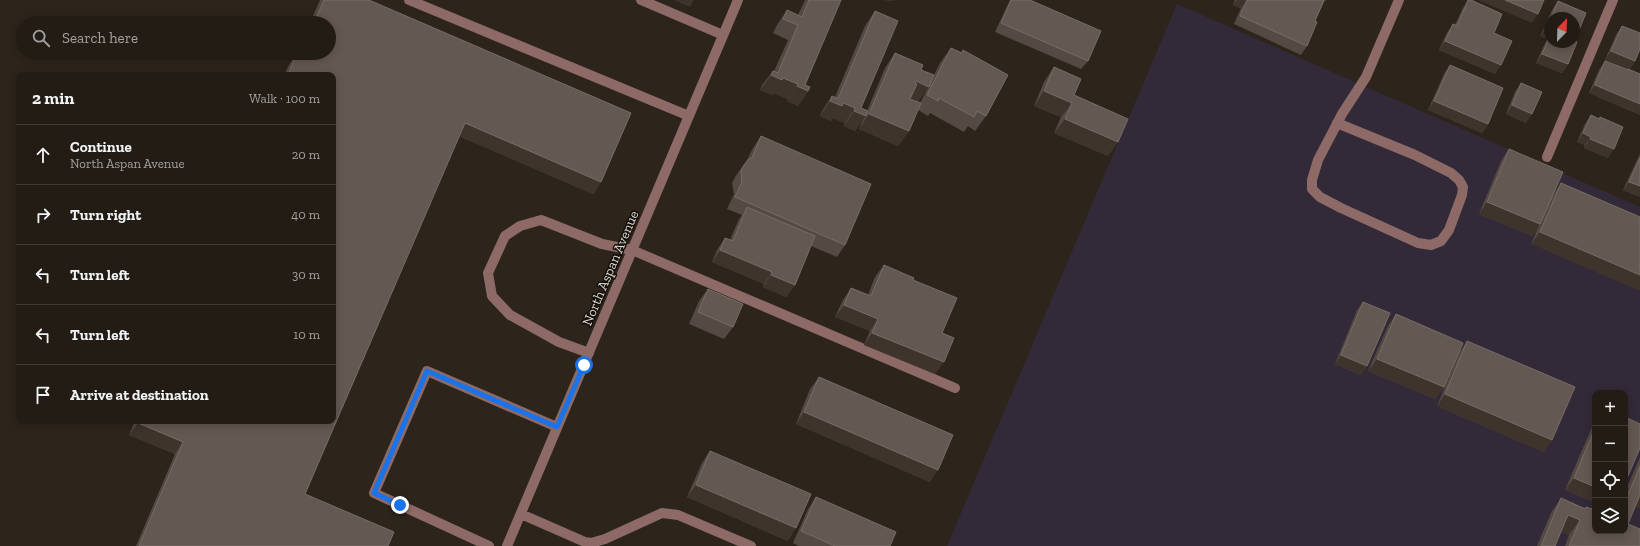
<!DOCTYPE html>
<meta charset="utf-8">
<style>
:root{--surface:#221c14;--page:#2a251d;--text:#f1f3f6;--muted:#a2a1a0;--line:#3f3a34}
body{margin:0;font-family:"Zilla Slab",serif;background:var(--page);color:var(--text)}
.controls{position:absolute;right:12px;bottom:12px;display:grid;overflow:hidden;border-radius:8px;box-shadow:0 2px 10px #0003}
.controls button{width:36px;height:36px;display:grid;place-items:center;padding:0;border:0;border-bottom:1px solid var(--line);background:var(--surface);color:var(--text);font:20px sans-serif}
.compass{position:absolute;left:1544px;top:12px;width:36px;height:36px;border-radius:50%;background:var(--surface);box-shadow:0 2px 10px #0003;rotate:23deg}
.stop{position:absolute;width:12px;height:12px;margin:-9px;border:3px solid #1a73e8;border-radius:50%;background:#fff}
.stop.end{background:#1a73e8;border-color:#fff;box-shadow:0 1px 4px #0008}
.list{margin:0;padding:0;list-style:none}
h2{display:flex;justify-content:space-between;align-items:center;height:52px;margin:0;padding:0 16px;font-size:17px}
h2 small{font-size:13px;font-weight:400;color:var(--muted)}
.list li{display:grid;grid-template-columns:26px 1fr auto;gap:12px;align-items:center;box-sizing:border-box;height:60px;padding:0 16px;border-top:1px solid var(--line)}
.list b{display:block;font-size:15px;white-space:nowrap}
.list p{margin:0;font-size:13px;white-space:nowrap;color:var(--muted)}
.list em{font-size:13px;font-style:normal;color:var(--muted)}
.icon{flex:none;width:22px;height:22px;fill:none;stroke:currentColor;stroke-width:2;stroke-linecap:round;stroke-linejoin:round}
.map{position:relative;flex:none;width:1640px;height:546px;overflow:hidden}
.search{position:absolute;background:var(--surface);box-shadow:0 2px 10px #0003;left:16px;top:16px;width:320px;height:44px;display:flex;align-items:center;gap:10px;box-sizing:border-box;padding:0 14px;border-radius:22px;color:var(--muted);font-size:15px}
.panel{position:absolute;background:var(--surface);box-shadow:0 2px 10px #0003;left:16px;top:72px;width:320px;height:352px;border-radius:8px}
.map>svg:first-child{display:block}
.education{fill:#332a39;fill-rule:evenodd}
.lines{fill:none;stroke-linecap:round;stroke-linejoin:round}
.minor{stroke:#8e6a67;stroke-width:10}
.wall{fill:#554943;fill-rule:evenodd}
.shaded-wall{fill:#3f342c}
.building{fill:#645852;stroke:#776c66}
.route{stroke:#1a73e8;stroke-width:5}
.labels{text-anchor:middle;stroke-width:3;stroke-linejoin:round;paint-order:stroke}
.street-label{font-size:14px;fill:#dfd9d3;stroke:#130f0b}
</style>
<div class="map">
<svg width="1640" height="546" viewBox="0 0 1640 546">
<rect width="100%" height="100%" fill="#2d251b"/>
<path class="education" d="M1177,4L1640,207V546H947ZM1595,393H1625V531H1595Z"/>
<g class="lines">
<path class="minor" d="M409,0L689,116
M641,0L723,35
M1337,123L1415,155L1451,173L1459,180L1463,187L1462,195L1449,230L1441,241L1431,245L1418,243L1341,208L1320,197L1312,189V180L1318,160L1342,114L1366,77L1399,0
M1547,157L1613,0
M589,353L559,342L510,315L492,296L488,273L505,236L520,226L541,220L602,244L632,250L955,388
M521,514L585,542L591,543L605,539L662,513L678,515L751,546
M489,546L374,493L427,371L557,427
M507,546L738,0"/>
</g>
<path class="wall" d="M320,0H369L601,182L593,194L459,136L305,494L388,546H136L175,454L129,435L135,421H333V75H284L289,65L297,53H329V23H310Z
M805,0H841L805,85L808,91L798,106L787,101L788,99L773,93L772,95L760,90L762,85L773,71H774L788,40L773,33L777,25L787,10L798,15Z
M1010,0H1030L1088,61L1081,69L995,32Z
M1235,0H1326L1324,2L1315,21L1307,46L1301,55L1234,24L1241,8L1233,5Z
M1468,0L1494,33L1495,74L1439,50L1447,33L1453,24L1455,25L1463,8Z
M1558,1L1586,13L1574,41L1577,42L1568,64L1562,73L1536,63L1547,39L1540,36L1552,10ZM1550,18H1574V42H1550Z
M875,11L861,108L867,111L885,68L895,53L921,70L930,83L940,63L951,48L961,53L963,50L986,116L975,131L968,126L964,132L930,113L928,116L918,110L909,131L898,146L859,129L863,119L855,131L844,126L845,123L833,118L831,121L820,116L822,111L832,96L835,97L865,26ZM928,88L920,103L910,99L911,98L918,101Z
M1622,26L1635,61L1629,70L1640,74V115L1589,93L1599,70L1605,61L1627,70H1628L1605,60L1616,35Z
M1450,65L1488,124L1482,133L1428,110L1444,74Z
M1054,67L1074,95L1108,156L1054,133L1061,117L1034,106L1044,82Z
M1521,83L1526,123L1506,114L1515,92Z
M1591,115L1599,119L1600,117L1608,158L1584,148L1585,145L1577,142L1585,124Z
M761,136L845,245L837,257L811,246L795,285L786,297L763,287L764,284L712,262L717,250L725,238L730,240L739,219L742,215L727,209L734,194L732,183L735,177L747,160L753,148Z
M1509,149L1553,195L1561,183L1640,217L1531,244L1539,226L1532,236L1479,214L1501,161Z
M1640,154V197L1623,190L1638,158Z
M884,265L913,280L942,333L935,374L864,345L870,331L835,317L843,300L851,288L868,295L875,277Z
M708,289L733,327L724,339L689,324L699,301Z
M1363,302L1361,375L1335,364L1357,310Z
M1396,314L1444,387L1435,399L1368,371L1388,326Z
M1467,341L1544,452L1437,406L1459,353Z
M819,377L930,482L796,424L810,389Z
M1595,420V502L1565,490Z
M710,451L788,541L687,497L702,463Z
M1640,457V508L1635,506L1628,524L1640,546H1565L1569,535L1561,531L1555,546H1537L1551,513L1561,498L1585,508L1586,507L1625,531V492Z
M816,497L890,546H799L793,543L808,509Z"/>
<path class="shaded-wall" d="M674,0H694L690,7Z
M883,0H898L889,1Z
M1237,0H1247L1241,8L1233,5Z
M1478,0H1505L1538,14L1532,23Z
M1546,27L1550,29V34L1547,39L1540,36Z
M1445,41L1501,65L1495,74L1439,50Z
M1611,51L1635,61L1629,70L1605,60Z
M1542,54L1568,64L1562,73L1536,63Z
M771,75L783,78L798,84L788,99L773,93L772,95L760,90Z
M916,81L929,87L918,101L906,96Z
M1595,85L1640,104V115L1589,93Z
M797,86L808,91L798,106L787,101Z
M1044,91L1072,103L1061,117L1034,106Z
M830,101L843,103L855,108L845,123L833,118L831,121L820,116Z
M1434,101L1488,124L1482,133L1428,110Z
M1512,105L1532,114L1526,123L1506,114Z
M854,111L866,116L855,131L844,126Z
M869,114L909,131L898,146L859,129Z
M1065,119L1118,142L1108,156L1054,133Z
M465,123L601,182L593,194L456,135Z
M1583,133L1591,137L1585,145L1577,142Z
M1590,139L1614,149L1608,158L1584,148Z
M1629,182L1640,186V197L1623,190Z
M1487,202L1540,224L1532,236L1479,214Z
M1540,232L1640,275V291L1531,244Z
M720,250L772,272L764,284L712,262Z
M771,275L795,285L786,297L763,287Z
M844,305L878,319L870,331L835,317Z
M872,333L944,362L935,374L864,345Z
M1341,355L1367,366L1361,375L1335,364Z
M1377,359L1444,387L1435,399L1368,371Z
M1445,394L1552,440L1544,452L1437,406Z
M804,412L938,470L930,482L796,424Z
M138,423L183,442L175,454L129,435Z
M1574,478L1595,487V502L1565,490Z
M696,485L796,528L788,541L687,497Z
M1640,493V508L1632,504Z
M1568,515L1580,520L1569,535L1558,530Z"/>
<path class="building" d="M324,0H369L631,113L601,182L465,123L305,494L394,532L388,546H139L183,442L138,423L139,421H333V75H288L297,53L300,55L301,53H329V23H314Z
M809,0H841L805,85L810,87L808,91L797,86L798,84L783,78L782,80L771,75L773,71L778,73L798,25L783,19L787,10L802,17Z
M1011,0H1030L1101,31L1088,61L1001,23Z
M1247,0H1324L1315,21L1317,22L1307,46L1240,16Z
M1468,0H1471L1502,14L1494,33L1512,41L1501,65L1445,41L1453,24L1457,26Z
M1505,0H1544L1538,14Z
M1558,1L1586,13L1575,40L1574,39V18H1551Z
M875,11L898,21L861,108L868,111L866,116L854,111L855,108L843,103L842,106L830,101L832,96L838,99Z
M1550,19V29L1546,27Z
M1622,26L1640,33V49L1635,61L1611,51Z
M1550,36V42H1574V41L1577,42L1568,64L1542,54Z
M951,48L962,53L963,50L1008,75L986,116L977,111L974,117L939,98L938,101L927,95Z
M895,53L923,65L921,70L934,75L929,87L916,81L915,83L917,84L910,99L921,103L909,131L869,114Z
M1605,61L1628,70V69L1640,74V104L1595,85Z
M1450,65L1503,88L1488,124L1434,101Z
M1054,67L1081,79L1074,95L1128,119L1118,142L1065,119L1072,103L1044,91Z
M1521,83L1542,92L1532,114L1512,105Z
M1591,115L1599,119L1600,117L1623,127L1614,149L1590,139L1591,137L1583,133Z
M761,136L871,184L845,245L735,197L742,182L741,171L744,165L749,159L752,158Z
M1509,149L1563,172L1540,224L1487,202Z
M1640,158V186L1629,182Z
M1561,183L1640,217V275L1540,232Z
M747,207L815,236L795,285L771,275L772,272L720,250L725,238L733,241Z
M884,265L914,278L913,280L957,298L942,333L954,338L944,362L872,333L878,319L844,305L851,288L871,296Z
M708,289L743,304L733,327L698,312Z
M1363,302L1390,313L1367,366L1341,355Z
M1396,314L1463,343L1444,387L1377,359Z
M1467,341L1575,387L1552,440L1445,394Z
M819,377L953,435L938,470L804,412Z
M1625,417L1640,424V448L1625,483Z
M1595,428V487L1574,478Z
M710,451L811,494L796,528L696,485Z
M1640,466V495L1628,524L1640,529V546H1569L1580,520L1568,515L1555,546H1541L1561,498L1585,509L1586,507L1595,510V531H1625V502Z
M816,497L896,532L890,546H835L801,531Z"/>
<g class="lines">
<path class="route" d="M400,505L374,493L427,371L557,427L584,365"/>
</g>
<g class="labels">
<g class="street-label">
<text transform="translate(610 268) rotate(-67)" y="5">North Aspan Avenue</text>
</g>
</g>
</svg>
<div class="controls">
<button>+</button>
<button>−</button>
<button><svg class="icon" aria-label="locate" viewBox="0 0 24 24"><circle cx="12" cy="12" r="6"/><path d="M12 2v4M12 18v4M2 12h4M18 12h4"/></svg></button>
<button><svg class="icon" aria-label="layers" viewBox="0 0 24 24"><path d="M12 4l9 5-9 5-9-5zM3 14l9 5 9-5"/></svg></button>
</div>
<svg class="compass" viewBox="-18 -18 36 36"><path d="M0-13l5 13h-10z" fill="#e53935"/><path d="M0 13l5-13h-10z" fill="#a2a1a0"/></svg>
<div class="stop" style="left:584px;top:365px"></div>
<div class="stop end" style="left:400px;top:505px"></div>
<div class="search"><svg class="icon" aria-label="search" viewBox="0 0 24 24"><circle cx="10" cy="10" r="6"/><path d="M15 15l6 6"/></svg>Search here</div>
<section class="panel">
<h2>2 min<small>Walk · 100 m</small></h2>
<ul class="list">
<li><svg class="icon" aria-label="ahead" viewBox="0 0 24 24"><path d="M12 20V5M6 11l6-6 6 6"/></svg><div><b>Continue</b><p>North Aspan Avenue</p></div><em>20 m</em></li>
<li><svg class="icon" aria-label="right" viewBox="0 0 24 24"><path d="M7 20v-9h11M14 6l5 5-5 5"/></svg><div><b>Turn right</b></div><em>40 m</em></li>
<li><svg class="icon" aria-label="left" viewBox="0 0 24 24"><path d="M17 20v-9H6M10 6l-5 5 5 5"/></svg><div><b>Turn left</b></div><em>30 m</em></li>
<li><svg class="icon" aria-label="left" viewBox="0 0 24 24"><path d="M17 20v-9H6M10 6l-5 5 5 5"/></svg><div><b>Turn left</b></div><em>10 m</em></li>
<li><svg class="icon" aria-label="arrive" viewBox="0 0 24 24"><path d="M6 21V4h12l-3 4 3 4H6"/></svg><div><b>Arrive at destination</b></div></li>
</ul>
</section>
</div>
